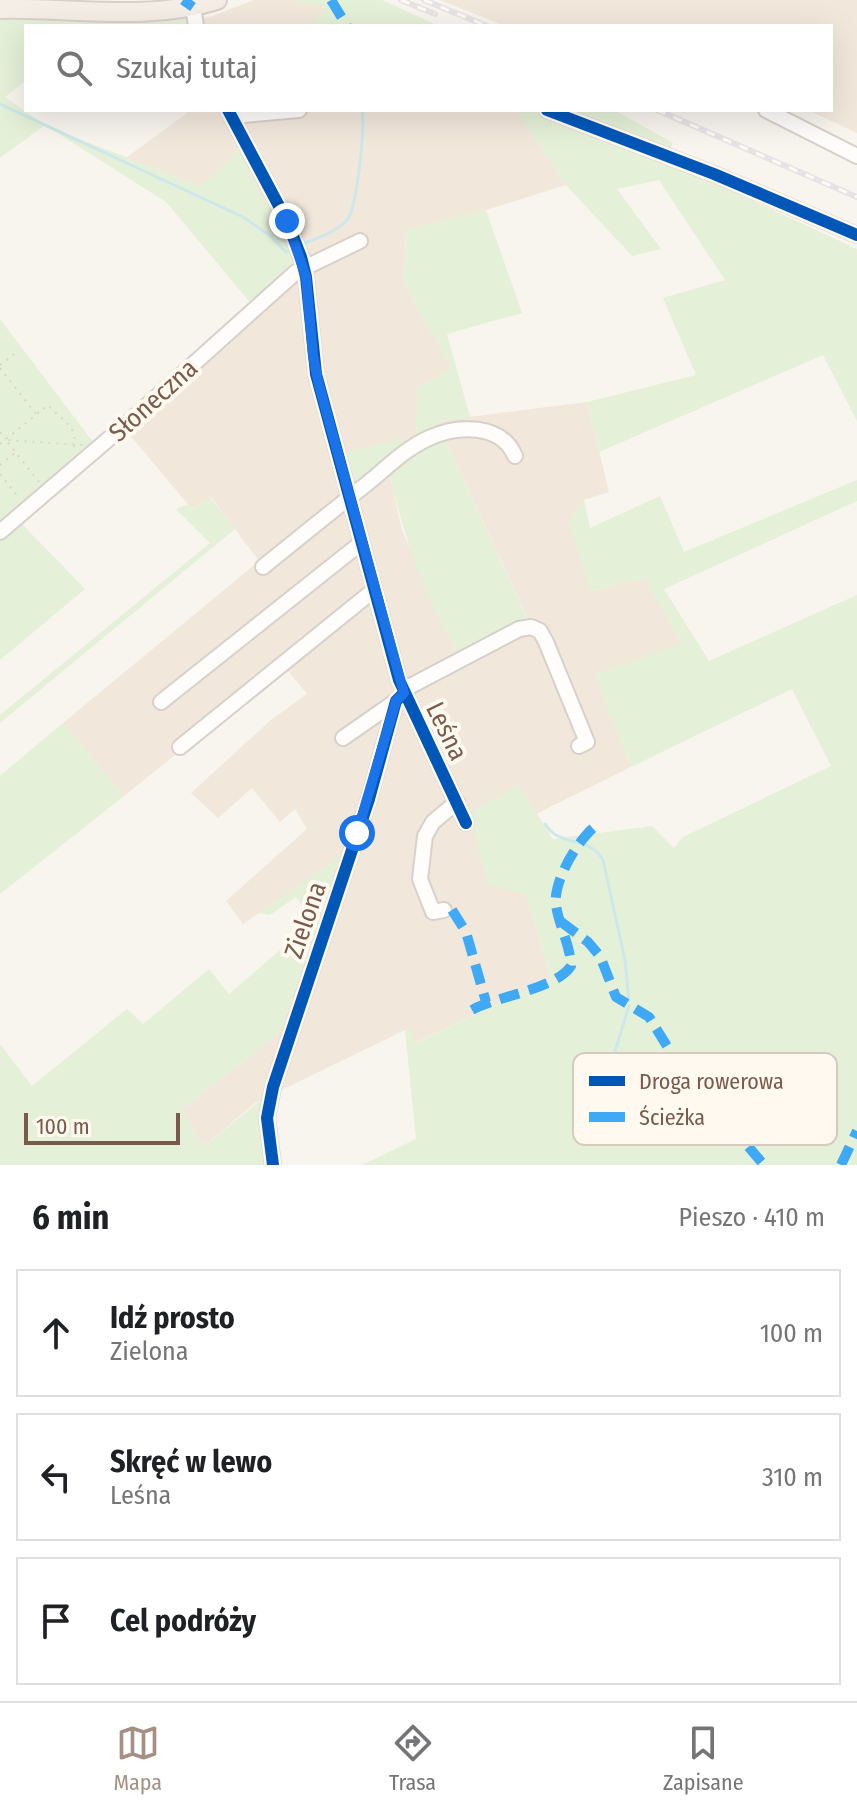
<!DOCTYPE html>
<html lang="pl">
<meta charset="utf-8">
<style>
:root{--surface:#fff;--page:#f2f2f2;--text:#202124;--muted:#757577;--line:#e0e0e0;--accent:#a69083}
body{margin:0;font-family:"Fira Sans Condensed",sans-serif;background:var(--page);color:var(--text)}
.scale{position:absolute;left:24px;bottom:20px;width:156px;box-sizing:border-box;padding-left:8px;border:4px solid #7a5a4a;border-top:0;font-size:22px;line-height:28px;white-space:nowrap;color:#7a5a4a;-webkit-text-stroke:6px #fff9f0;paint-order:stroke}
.stop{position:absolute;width:24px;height:24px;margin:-18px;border:6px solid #1a73e8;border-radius:50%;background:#fff}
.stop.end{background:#1a73e8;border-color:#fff;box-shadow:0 2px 8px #0008}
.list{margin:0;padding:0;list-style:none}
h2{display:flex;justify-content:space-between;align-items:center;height:104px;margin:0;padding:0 32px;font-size:34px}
h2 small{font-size:26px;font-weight:400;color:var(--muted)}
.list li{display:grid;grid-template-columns:52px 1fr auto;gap:24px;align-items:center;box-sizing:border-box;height:128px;margin:0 16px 16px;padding:0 16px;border:2px solid var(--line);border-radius:0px}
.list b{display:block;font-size:30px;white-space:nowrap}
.list p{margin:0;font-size:26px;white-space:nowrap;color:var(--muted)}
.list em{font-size:26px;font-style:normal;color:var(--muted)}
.icon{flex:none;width:44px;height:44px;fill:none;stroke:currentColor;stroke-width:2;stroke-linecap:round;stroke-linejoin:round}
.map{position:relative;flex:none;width:857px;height:1165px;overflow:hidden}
.search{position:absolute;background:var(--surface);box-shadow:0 8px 32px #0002;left:24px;right:24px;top:24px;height:88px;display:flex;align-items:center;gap:20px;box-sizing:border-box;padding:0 28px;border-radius:0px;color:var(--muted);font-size:30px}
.sheet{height:536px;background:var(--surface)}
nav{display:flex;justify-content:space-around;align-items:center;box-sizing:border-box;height:112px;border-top:2px solid var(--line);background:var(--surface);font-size:22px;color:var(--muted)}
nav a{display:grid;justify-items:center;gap:4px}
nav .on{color:var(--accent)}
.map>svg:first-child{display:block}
.residential{fill:#f2e7db}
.green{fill:#e5f0d8}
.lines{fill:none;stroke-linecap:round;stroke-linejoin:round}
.stream{stroke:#cde8ea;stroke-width:3}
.minor-casing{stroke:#d8d0ca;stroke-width:18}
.major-casing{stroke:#dad0ca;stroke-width:22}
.path{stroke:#dcd3ce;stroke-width:2;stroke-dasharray:2 6;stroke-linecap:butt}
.minor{stroke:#fefdfc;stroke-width:14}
.major{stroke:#f4eee6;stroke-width:18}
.rail-casing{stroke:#e5e3e6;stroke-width:6}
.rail{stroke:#fff9f0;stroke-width:3;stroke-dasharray:9;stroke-linecap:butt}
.quiet{stroke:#3fa9f5;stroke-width:10;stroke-dasharray:20 10;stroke-linecap:butt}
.cycleway-casing{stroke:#fff9f0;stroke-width:17}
.cycleway{stroke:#0057b8;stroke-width:12}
.route{stroke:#1a73e8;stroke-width:10}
.labels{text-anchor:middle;stroke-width:8;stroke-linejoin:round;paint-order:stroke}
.street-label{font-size:26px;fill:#7a5a4a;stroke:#fff9f0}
.key{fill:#fff9f0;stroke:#d7c9be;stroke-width:2}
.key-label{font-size:22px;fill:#7a5a4a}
</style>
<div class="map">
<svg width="857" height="1165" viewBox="0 0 857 1165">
<rect width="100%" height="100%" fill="#f8f4ee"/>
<path class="residential" d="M254,0H294L326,7L333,26H186L185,19L210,17Z
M440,0H857V133L808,110H831V26H505Z
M191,110H516L566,185L486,210L406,230L404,283L451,368L418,387L416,437L334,455L389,472L402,530L449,637L461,654L528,619L437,421L587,402L609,492L584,500L569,520L591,591L645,578L682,645L595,675L631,767L536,814L518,784L526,894L551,979L414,1043L409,1028L405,1030L255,1103L204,1146L181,1110L282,1031L344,854L243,924L226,901L307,829L295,809L280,822L252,788L218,818L191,793L271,720L307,694L285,667L124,796L63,723L259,561L211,497L192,509L124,428L296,279L239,151L201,186L126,158Z"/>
<path class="green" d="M289,0H382L439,26H311L326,7Z
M0,16L178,18L185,19L186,26H26V80L5,97L45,125L0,158Z
M516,110H535L693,173L857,249V421L823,355L599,452L587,402L696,375L663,298L725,280L659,180L617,189L661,249L632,256L566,185Z
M559,110H614L673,143L668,153Z
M48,127L201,186L239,150L293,256L295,267L249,301L166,202Z
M486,210L522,313L447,334L470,417L437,421L528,620L461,655C425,602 403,534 389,472L344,495L334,455L416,436L418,387L451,368L404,283L406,230Z
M0,319L93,442L0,524Z
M857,480V501L664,589L709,661L857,595V1165H362L416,1139L405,1030L410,1027L415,1043L551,979L526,894L488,885L469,814L518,784L553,839L652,826L674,848L683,837L831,766L792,689L631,767L594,674L681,644L645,578L590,591L569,520L584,500L590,528L660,496L684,552Z
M210,497L235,529L0,723V715L210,543L176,509L188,504L193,509Z
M19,521L85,589L0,660V539Z
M63,723L124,796L0,894V776Z
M344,853L328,909L282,1031L181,1110L204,1146L261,1100L271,1165H0V1044L32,1086L127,1009L143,1024L209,969L229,994L313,922L296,897L270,915L259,913Z"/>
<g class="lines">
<path class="stream" d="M0,104L243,217L269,235L286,252L289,251
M303,244C317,238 337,232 347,220C357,209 365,128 362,110
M545,824C560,848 589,835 603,860L625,960L629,1001
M621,1086L612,1061L629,1006"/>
<defs>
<path id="minor" d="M193,7L196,26
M228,110L287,221L301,257L306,277L316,374L399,680L466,823
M547,110L714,174L857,235
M766,110L857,156
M232,116L299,110
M0,532L140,412L296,272L360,241
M263,567C295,541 327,515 359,490C382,473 402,450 429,438C457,425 501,423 515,456
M403,690L519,629L531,627L540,631L546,642L587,742L579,746
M161,702L361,543
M343,738L396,701
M180,747L374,590
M444,910L433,912L420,879L425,836L433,822L457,802
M273,1165L267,1118L273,1087L369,799L396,701L404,693"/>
<path id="major" d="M0,9C72,7 147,22 217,0"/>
</defs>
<use href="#minor" class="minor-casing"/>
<use href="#major" class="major-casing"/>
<path class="path" d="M0,365L18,351
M0,368L36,414
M0,432L5,439
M0,444L48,405C60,420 81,426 73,451
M0,465L15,453
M0,474L19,498
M39,482L6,440L83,445"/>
<use href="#minor" class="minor"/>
<use href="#major" class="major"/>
<defs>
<path id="rail" d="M401,0L435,14
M424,0L487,26
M657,110L857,197"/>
</defs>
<use href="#rail" class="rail-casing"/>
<use href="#rail" class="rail"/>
<path class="quiet" d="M183,0L193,7
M331,0L347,26
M452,910L466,932L486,1002
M560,921L588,942L600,956L616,997L649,1017L680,1067L764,1165
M472,1010C497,996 556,989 571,966C570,944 559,926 556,905C553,882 576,843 593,828
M841,1165L857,1131"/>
<defs>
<path id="cycleway" d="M228,110L287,221L301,257L306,277L316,374L399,680L466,823
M547,110L714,174L857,235
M273,1165L267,1118L273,1087L369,799L396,701L404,693"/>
</defs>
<use href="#cycleway" class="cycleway-casing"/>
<use href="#cycleway" class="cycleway"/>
</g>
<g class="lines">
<path class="route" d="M287,221L306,277L313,356L319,385L404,693L396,701L357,833"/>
</g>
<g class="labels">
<g class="street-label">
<text transform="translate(153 400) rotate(-42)" y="9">Słoneczna</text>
<text transform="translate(447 731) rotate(64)" y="9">Leśna</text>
<text transform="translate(305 920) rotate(-71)" y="9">Zielona</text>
</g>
</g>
<rect x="573" y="1053" width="264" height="92" rx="12" class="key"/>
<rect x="589" y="1076" width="36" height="10" fill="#0057b8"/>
<rect x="589" y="1112" width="36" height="10" fill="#3fa9f5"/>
<g class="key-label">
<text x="639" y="1089">Droga rowerowa</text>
<text x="639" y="1125">Ścieżka</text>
</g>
</svg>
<div class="scale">100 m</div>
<div class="stop" style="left:357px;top:833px"></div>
<div class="stop end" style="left:287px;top:221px"></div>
<div class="search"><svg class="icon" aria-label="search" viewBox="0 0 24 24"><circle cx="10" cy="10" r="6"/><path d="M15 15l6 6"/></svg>Szukaj tutaj</div>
</div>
<section class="sheet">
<h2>6 min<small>Pieszo · 410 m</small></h2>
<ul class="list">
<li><svg class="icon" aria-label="ahead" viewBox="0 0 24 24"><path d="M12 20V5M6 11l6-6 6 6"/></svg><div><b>Idź prosto</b><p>Zielona</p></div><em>100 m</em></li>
<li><svg class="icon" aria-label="left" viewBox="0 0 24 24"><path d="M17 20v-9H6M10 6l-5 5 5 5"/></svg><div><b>Skręć w lewo</b><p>Leśna</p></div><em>310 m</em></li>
<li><svg class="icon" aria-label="arrive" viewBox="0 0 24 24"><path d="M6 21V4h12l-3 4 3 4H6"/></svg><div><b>Cel podróży</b></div></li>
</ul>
</section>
<nav>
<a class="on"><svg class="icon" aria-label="map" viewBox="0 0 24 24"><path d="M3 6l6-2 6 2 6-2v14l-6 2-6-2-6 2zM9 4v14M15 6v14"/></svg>Mapa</a>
<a><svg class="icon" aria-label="directions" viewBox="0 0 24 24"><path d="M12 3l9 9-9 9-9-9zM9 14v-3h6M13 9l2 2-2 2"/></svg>Trasa</a>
<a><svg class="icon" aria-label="saved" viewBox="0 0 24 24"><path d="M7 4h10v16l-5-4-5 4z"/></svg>Zapisane</a>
</nav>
